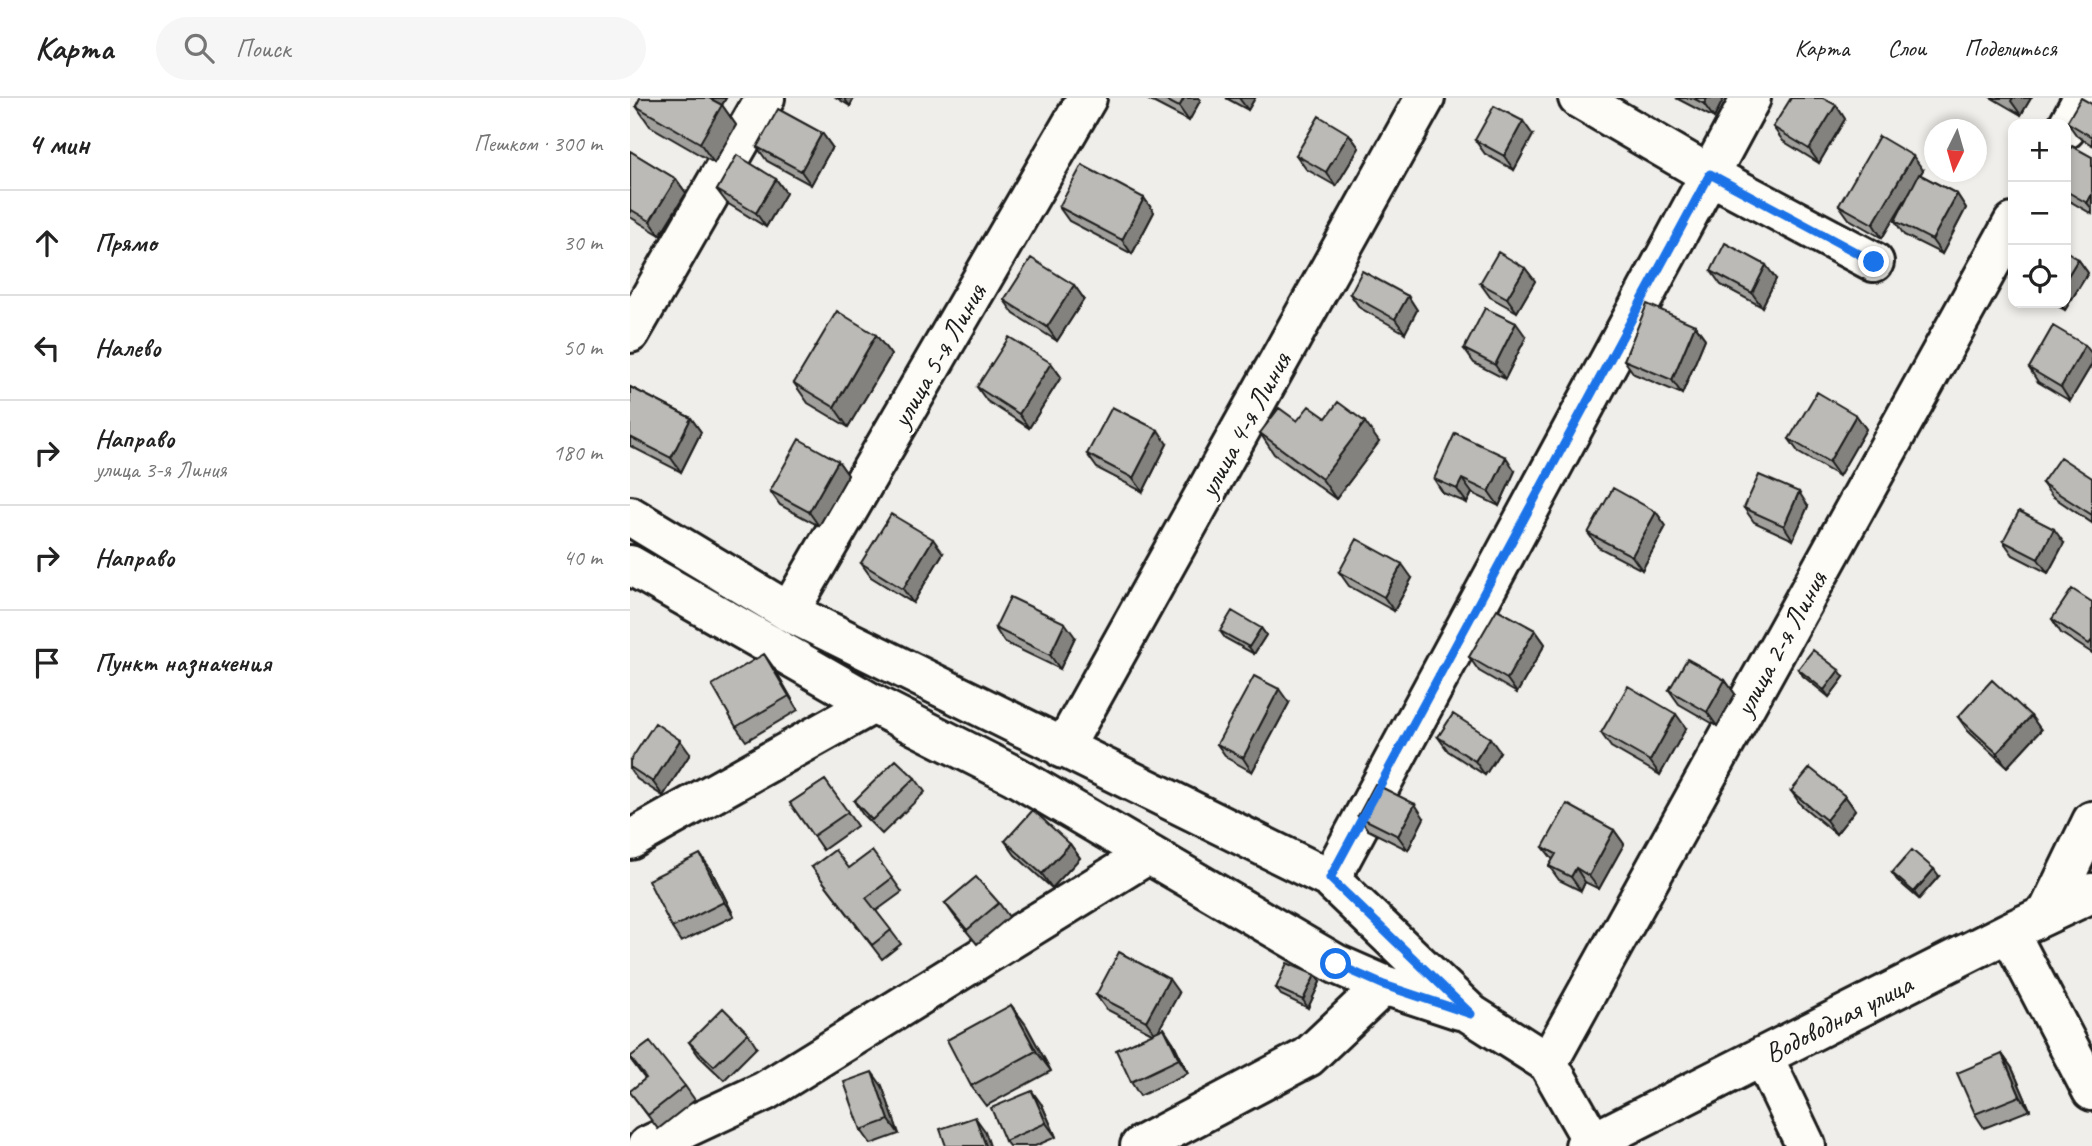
<!DOCTYPE html>
<html lang="ru">
<meta charset="utf-8">
<style>
:root{--surface:#fff;--page:#f6f6f6;--text:#222;--muted:#767676;--line:#e0e0e0}
body{margin:0;font-family:Caveat,sans-serif;background:var(--page);color:var(--text)}
.controls{position:absolute;right:21px;top:21px;display:grid;overflow:hidden;border-radius:14px;box-shadow:0 4px 10px #0003}
.controls button{width:63px;height:63px;display:grid;place-items:center;padding:0;border:0;border-bottom:2px solid var(--line);background:var(--surface);color:var(--text);font:35px sans-serif}
.compass{position:absolute;left:1294px;top:21px;width:63px;height:63px;border-radius:50%;background:var(--surface);box-shadow:0 4px 10px #0003;rotate:185deg}
.stop{position:absolute;width:21px;height:21px;margin:-16px;border:5px solid #1a73e8;border-radius:50%;background:#fff}
.stop.end{background:#1a73e8;border-color:#fff;box-shadow:0 2px 7px #0008}
.list{margin:0;padding:0;list-style:none}
h2{display:flex;justify-content:space-between;align-items:center;height:91px;margin:0;padding:0 28px;font-size:30px}
h2 small{font-size:23px;font-weight:400;color:var(--muted)}
.list li{display:grid;grid-template-columns:46px 1fr auto;gap:21px;align-items:center;box-sizing:border-box;height:105px;padding:0 28px;border-top:2px solid var(--line)}
.list b{display:block;font-size:26px;white-space:nowrap}
.list p{margin:0;font-size:23px;white-space:nowrap;color:var(--muted)}
.list em{font-size:23px;font-style:normal;color:var(--muted)}
.icon{flex:none;width:38px;height:38px;fill:none;stroke:currentColor;stroke-width:2;stroke-linecap:round;stroke-linejoin:round}
.map{position:relative;flex:none;width:1462px;height:1048px;overflow:hidden}
header{display:flex;align-items:center;gap:42px;box-sizing:border-box;height:98px;padding:0 35px;background:var(--surface);border-bottom:2px solid var(--line)}
header strong{font-size:33px}
nav{display:flex;gap:38px;margin-inline-start:auto;font-size:24px}
.search{width:490px;height:63px;background:var(--page);display:flex;align-items:center;gap:18px;box-sizing:border-box;padding:0 24px;border-radius:38px;color:var(--muted);font-size:26px}
main{display:flex}
aside{flex:1;background:var(--surface)}
.map>svg:first-child{display:block}
.lines{fill:none;stroke-linecap:round;stroke-linejoin:round}
.minor-casing{stroke:#1c1c1c;stroke-width:44}
.minor{stroke:#fdfcf7;stroke-width:38}
.wall{fill:#a1a09d;stroke:#1c1c1c;stroke-width:2}
.shaded-wall{fill:#83827f;stroke:#1c1c1c;stroke-width:2}
.building{fill:#bbbab6;stroke:#1c1c1c;stroke-width:2}
.route{stroke:#1a73e8;stroke-width:9}
.labels{text-anchor:middle;stroke-width:5;stroke-linejoin:round;paint-order:stroke}
.street-label{font-size:28px;fill:#1c1c1c;stroke:#fdfcf7}
</style>
<header>
<strong>Карта</strong>
<div class="search"><svg class="icon" aria-label="search" viewBox="0 0 24 24"><circle cx="10" cy="10" r="6"/><path d="M15 15l6 6"/></svg>Поиск</div>
<nav><a>Карта</a><a>Слои</a><a>Поделиться</a></nav>
</header>
<main>
<aside>
<h2>4 мин<small>Пешком · 300 m</small></h2>
<ul class="list">
<li><svg class="icon" aria-label="ahead" viewBox="0 0 24 24"><path d="M12 20V5M6 11l6-6 6 6"/></svg><div><b>Прямо</b></div><em>30 m</em></li>
<li><svg class="icon" aria-label="left" viewBox="0 0 24 24"><path d="M17 20v-9H6M10 6l-5 5 5 5"/></svg><div><b>Налево</b></div><em>50 m</em></li>
<li><svg class="icon" aria-label="right" viewBox="0 0 24 24"><path d="M7 20v-9h11M14 6l5 5-5 5"/></svg><div><b>Направо</b><p>улица 3-я Линия</p></div><em>180 m</em></li>
<li><svg class="icon" aria-label="right" viewBox="0 0 24 24"><path d="M7 20v-9h11M14 6l5 5-5 5"/></svg><div><b>Направо</b></div><em>40 m</em></li>
<li><svg class="icon" aria-label="arrive" viewBox="0 0 24 24"><path d="M6 21V4h12l-3 4 3 4H6"/></svg><div><b>Пункт назначения</b></div></li>
</ul>
</aside>
<div class="map">
<svg width="1462" height="1048" viewBox="0 0 1462 1048">
<rect width="100%" height="100%" fill="#f0eeea"/>
<filter id="ink" filterUnits="userSpaceOnUse"><feTurbulence type="fractalNoise" baseFrequency=".0143" numOctaves="2"/><feDisplacementMap in="SourceGraphic" scale="14" xChannelSelector="R" yChannelSelector="G"/><feConvolveMatrix kernelMatrix="1 2 1 2 8 2 1 2 1" color-interpolation-filters="sRGB"/></filter>
<g filter="url(#ink)">
<g class="lines">
<defs>
<path id="minor" d="M948,0L1080,77L1244,164
M1436,31L1453,0
M0,235L135,0
M0,418L159,514L700,781L841,916L918,965L963,1044
M0,467L243,606L385,678L706,866L754,887L830,912
M159,514L457,0
M433,651L795,0
M0,742L243,606
M700,781L1121,0
M1417,816L1462,723
M1379,834L1462,993
M1133,958L1176,1048
M918,965L1383,125
M17,1048L135,993L517,757
M510,1048L678,959L754,887
M955,1048L1379,834L1462,795"/>
</defs>
<use href="#minor" class="minor-casing"/>
<use href="#minor" class="minor"/>
</g>
<path class="wall" d="M10,0H96L92,7L106,27L84,65L20,28L6,8Z
M207,0H224L220,8Z
M515,0H569L570,3L559,23Z
M596,0H625L618,12Z
M1046,0H1094L1084,20Z
M1362,0H1401L1391,17Z
M1462,6V47L1447,38L1437,24Z
M1206,7L1215,21L1189,65L1153,43L1143,29Z
M192,35L202,49L181,87L137,63L127,49Z
M719,36L729,50L706,88L676,71L666,57Z
M903,37L884,72L855,56L845,42Z
M0,53L46,81L56,95L30,137L0,119Z
M1436,58L1462,59V116L1436,101Z
M1293,72L1290,77L1327,96L1336,110L1312,156L1274,137L1265,123L1280,93L1252,140L1219,121L1209,107Z
M146,81L156,95L136,129L97,105L87,92Z
M514,100L524,114L502,156L439,123L429,109Z
M1448,161L1458,175L1435,212L1422,205H1436Z
M895,170L905,183L887,214L860,199L850,185Z
M1081,173L1146,181L1132,209L1091,187Z
M444,187L454,201L427,243L384,216L374,202Z
M720,196L778,198L787,212L775,235L730,210Z
M1065,227L1075,241L1052,296L1004,276L994,262Z
M246,237L261,257L218,329L178,305L164,285Z
M896,239L875,281L844,265L834,251Z
M1462,256V266L1440,303L1408,284L1399,270Z
M421,265L431,279L399,330L357,303L347,289Z
M0,289L61,320L71,334L51,374L0,348Z
M1226,317L1236,331L1209,378L1169,355L1159,341Z
M696,320L749,344L706,401L644,356L630,335Z
M537,346L513,394L467,370L457,356Z
M208,363L218,377L189,428L150,407L140,393Z
M885,373L869,408L842,395L837,405L813,395L804,381Z
M1462,380V425L1422,398L1412,385Z
M1178,408L1163,442L1124,424L1114,410Z
M1026,414L1036,428L1012,472L968,449L958,435Z
M1373,443L1434,445L1418,475L1383,457Z
M313,455L283,505L241,479L231,465Z
M709,474L782,480L764,513L719,488Z
M1462,504V555L1431,535L1422,521Z
M365,530L445,539L430,571L374,544Z
M631,530L636,537L624,556L595,540L590,533Z
M905,532L915,546L887,595L849,573L839,559Z
M144,570L168,612L116,643L106,629Z
M1168,571L1214,579L1199,599L1173,578Z
M1095,582L1105,596L1087,628L1049,606L1039,592Z
M659,605L622,674L597,660L587,646Z
M1401,618L1411,632L1377,669L1338,633L1328,619Z
M1056,630L1030,677L981,649L971,635Z
M808,639L870,654L855,677L818,653Z
M60,656L33,698L7,681L0,671V663Z
M285,680L295,694L252,736L233,717L224,703Z
M195,682L227,728L193,752L160,705Z
M1161,693L1215,698L1225,712L1206,736L1171,707Z
M728,718L794,720L778,752L738,732Z
M984,732L994,746L969,791L955,784L951,793L929,782L919,768L923,762L913,749Z
M375,743L440,746L450,760L422,790L385,757Z
M182,769L219,770L262,780L272,794L246,813L271,846L252,861Z
M80,770L104,818L51,844L42,830Z
M1262,775L1309,778L1289,801L1267,782Z
M315,805H369L379,819L347,846L325,819Z
M690,884L678,910L651,897L646,890Z
M549,895L528,932L543,944L558,975L510,998L501,984L522,935L476,911L466,897Z
M381,907L396,927L421,973L356,1008L341,988Z
M118,935L127,949L94,982L69,958L59,944Z
M1372,956L1382,970L1400,1012L1354,1030L1345,1016Z
M0,961L55,988L65,1002L28,1031L0,994L15,981Z
M252,988L269,1036L241,1046L231,1032Z
M412,1007L426,1039L405,1048H379L375,1043Z"/>
<path class="shaded-wall" d="M75,0H96L92,7L106,27L84,65L70,45Z
M214,0H224L220,8Z
M554,0H569L570,3L559,23L549,9Z
M609,0H625L618,12Z
M1077,0H1094L1084,20L1074,6Z
M1383,0H1401L1391,17L1381,3Z
M1206,7L1215,21L1189,65L1179,51Z
M893,23L903,37L884,72L874,58Z
M192,35L202,49L181,87L171,73Z
M719,36L729,50L706,88L696,74Z
M1283,58L1293,72L1252,140L1243,126Z
M46,81L56,95L30,137L20,123Z
M146,81L156,95L136,129L126,115Z
M1327,96L1336,110L1312,156L1302,142Z
M1462,96V111L1457,105Z
M514,100L524,114L502,156L492,142Z
M1448,161L1458,175L1435,212L1430,205H1436V181Z
M1136,167L1146,181L1132,209L1122,195Z
M895,170L905,183L887,214L877,200Z
M444,187L454,201L427,243L417,229Z
M778,198L787,212L775,235L765,221Z
M886,225L896,239L875,281L865,267Z
M1065,227L1075,241L1052,296L1042,282Z
M246,237L261,257L218,329L204,309Z
M1455,247L1462,256V266L1440,303L1431,289Z
M421,265L431,279L399,330L389,316Z
M1226,317L1236,331L1209,378L1199,364Z
M61,320L71,334L51,374L41,360Z
M735,324L749,344L706,401L692,381Z
M528,332L537,346L513,394L503,380Z
M876,359L885,373L869,408L859,394Z
M208,363L218,377L189,428L179,414Z
M832,381L842,395L837,405L827,391Z
M1169,394L1178,408L1163,442L1154,428Z
M1026,414L1036,428L1012,472L1002,458Z
M1424,431L1434,445L1418,475L1408,461Z
M303,441L313,455L283,505L273,491Z
M772,466L782,480L764,513L754,499Z
M435,525L445,539L430,571L420,557Z
M631,530L636,537L624,556L619,549Z
M905,532L915,546L887,595L877,581Z
M134,556L144,570L168,612L159,598Z
M1209,572L1214,579L1199,599L1194,592Z
M1095,582L1105,596L1087,628L1077,614Z
M649,591L659,605L622,674L613,660Z
M1046,616L1056,630L1030,677L1020,663Z
M1401,618L1411,632L1377,669L1367,655Z
M860,640L870,654L855,677L845,663Z
M50,642L60,656L33,698L23,684Z
M1215,698L1225,712L1206,736L1196,722Z
M785,706L794,720L778,752L768,738Z
M984,732L994,746L969,791L959,778Z
M440,746L450,760L422,790L412,776Z
M70,756L80,770L104,818L94,804Z
M946,770L955,784L951,793L941,779Z
M1304,771L1309,778L1289,801L1284,794Z
M685,877L690,884L678,910L673,902Z
M539,881L549,895L526,937L516,923Z
M381,907L396,927L421,973L406,953Z
M534,930L543,944L558,975L549,961Z
M1372,956L1382,970L1400,1012L1390,998Z
M242,974L252,988L269,1036L259,1022Z
M402,993L412,1007L426,1039L416,1025Z
M345,1019L355,1033L360,1048H356Z"/>
<path class="building" d="M10,0H79L92,7L70,45L6,8Z
M532,0H554L549,9Z
M1063,0H1077L1074,6Z
M1161,0H1193L1206,7L1179,51L1143,29Z
M1451,0L1462,6V39L1437,24Z
M864,8L893,23L874,58L845,42Z
M148,11L192,35L171,73L127,49Z
M689,18L719,36L696,74L666,57Z
M1249,38L1283,58L1243,126L1209,107Z
M1442,48L1462,59V96L1457,105L1436,93V58Z
M0,53L46,81L20,123L0,111Z
M107,57L146,81L126,115L87,92Z
M452,67L514,100L492,142L429,109Z
M1289,76L1327,96L1302,142L1265,123Z
M1095,145L1136,167L1122,195L1081,173Z
M1436,153L1448,161L1436,181Z
M868,154L895,170L877,200L850,185Z
M401,160L444,187L417,229L374,202Z
M732,173L778,198L765,221L720,196Z
M1017,206L1065,227L1042,282L994,262Z
M855,210L886,225L865,267L834,251Z
M207,213L246,237L204,309L164,285Z
M1423,228L1455,247L1431,289L1399,270Z
M379,239L421,265L389,316L347,289Z
M0,289L61,320L41,360L0,339Z
M1187,294L1226,317L1199,364L1159,341Z
M708,304L735,324L692,381L630,335L649,310L667,323L679,308L696,320Z
M482,309L528,332L503,380L457,356Z
M825,335L876,359L859,394L832,381L827,391L804,381Z
M169,341L208,363L179,414L140,393Z
M1430,359L1462,380V417L1412,385Z
M1129,377L1169,394L1154,428L1114,410Z
M983,390L1026,414L1002,458L958,435Z
M1389,413L1424,431L1408,461L1373,443Z
M261,416L303,441L273,491L231,465Z
M727,441L772,466L754,499L709,474Z
M1442,491L1462,504V542L1459,546L1422,521Z
M380,499L435,525L420,557L365,530Z
M867,511L905,532L877,581L839,559Z
M602,513L631,530L619,549L590,533Z
M1183,552L1209,572L1194,592L1168,571Z
M134,556L159,598L106,629L82,587Z
M1057,561L1095,582L1077,614L1039,592Z
M624,578L649,591L613,660L587,646Z
M1362,582L1401,618L1367,655L1328,619Z
M998,588L1046,616L1020,663L971,635Z
M823,616L860,640L845,663L808,639Z
M25,625L50,642L23,684L0,669V663Z
M266,662L285,680L242,722L224,703Z
M1180,670L1215,698L1196,722L1161,693Z
M195,682L218,714L183,738L160,705Z
M745,686L785,706L768,738L728,718Z
M937,706L984,732L959,778L946,770L941,779L919,768L926,756L913,749Z
M403,712L440,746L412,776L375,743Z
M205,752L219,770L242,753L262,780L236,800L261,832L242,847L182,769Z
M1282,752L1304,771L1284,794L1262,775Z
M70,756L94,804L42,830L18,782Z
M346,779L369,805L337,832L315,805Z
M489,854L539,881L516,923L466,897Z
M657,865L685,877L673,902L646,890Z
M381,907L406,953L341,988L317,942Z
M93,910L118,935L84,968L59,944Z
M534,930L549,961L501,984L486,952Z
M20,944L55,988L18,1017L0,994V993L16,980L0,959Z
M1372,956L1390,998L1345,1016L1327,975Z
M242,974L259,1022L231,1032L214,984Z
M402,993L416,1025L375,1043L361,1010Z
M345,1019L356,1048H316L310,1031Z"/>
</g>
<g class="lines" filter="url(#ink)">
<path class="route" d="M706,866L754,887L841,916L700,780L1080,76L1244,164"/>
</g>
<g class="labels">
<g class="street-label">
<text transform="translate(308 257) rotate(-60)" y="10">улица 5-я Линия</text>
<text transform="translate(614 326) rotate(-61)" y="10">улица 4-я Линия</text>
<text transform="translate(1150 545) rotate(-61)" y="10">улица 2-я Линия</text>
<text transform="translate(1208 920) rotate(-27)" y="10">Водоводная улица</text>
</g>
</g>
</svg>
<div class="controls">
<button>+</button>
<button>−</button>
<button><svg class="icon" aria-label="locate" viewBox="0 0 24 24"><circle cx="12" cy="12" r="6"/><path d="M12 2v4M12 18v4M2 12h4M18 12h4"/></svg></button>
</div>
<svg class="compass" viewBox="-18 -18 36 36"><path d="M0-13l5 13h-10z" fill="#e53935"/><path d="M0 13l5-13h-10z" fill="#767676"/></svg>
<div class="stop" style="left:706px;top:866px"></div>
<div class="stop end" style="left:1244px;top:164px"></div>
</div>
</main>
